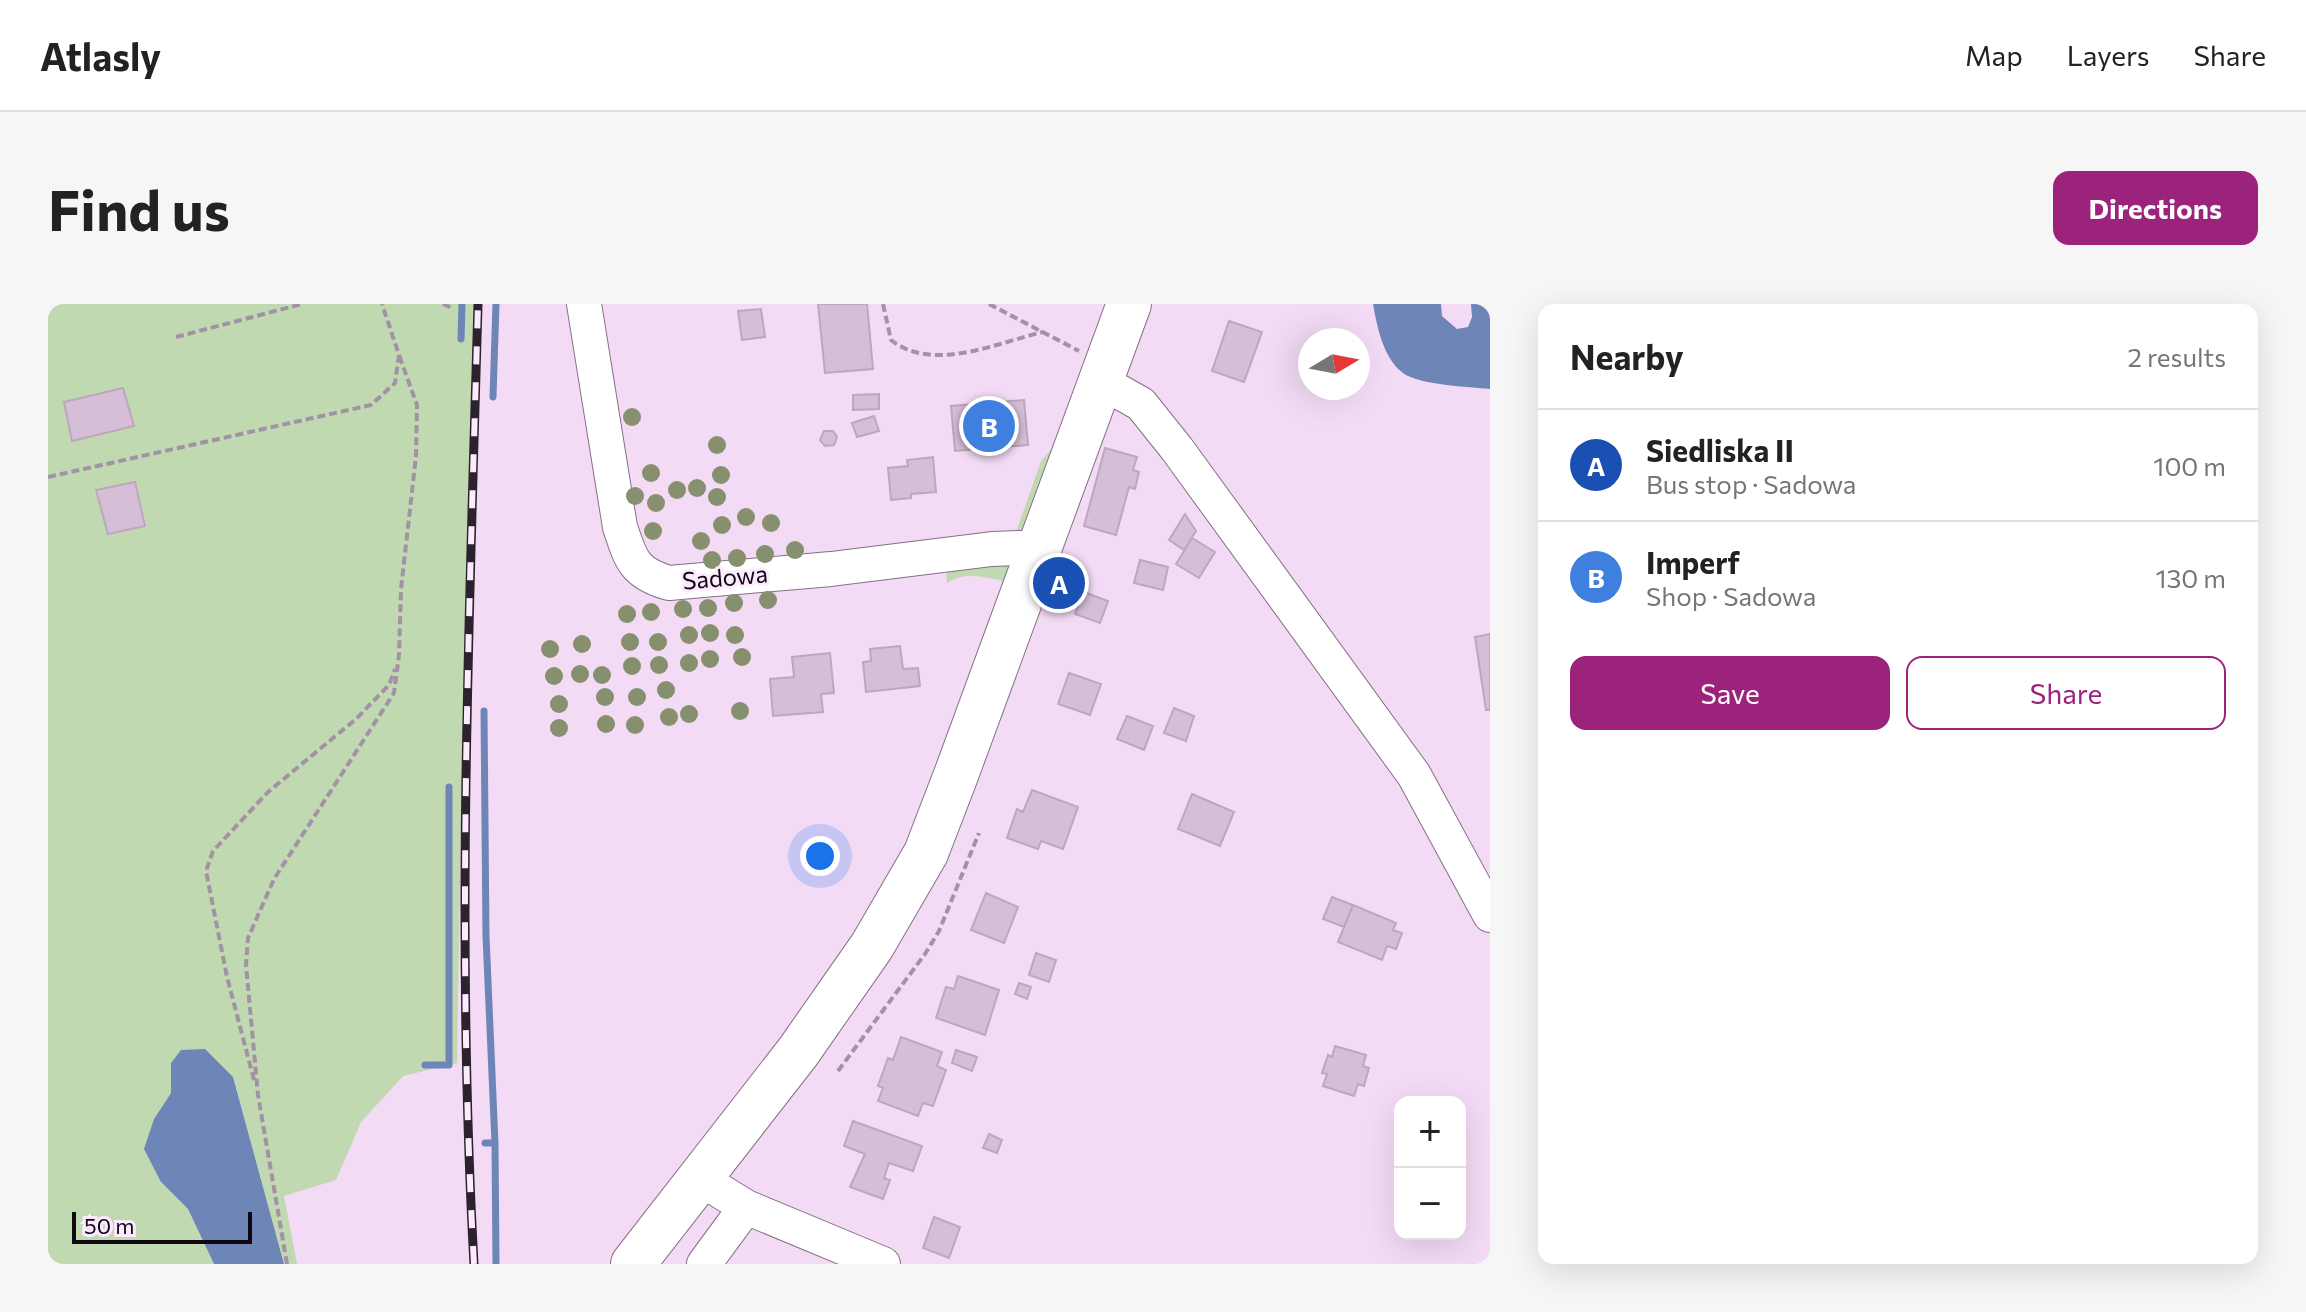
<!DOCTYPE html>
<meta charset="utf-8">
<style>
:root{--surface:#fff;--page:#f6f6f6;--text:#222;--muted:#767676;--line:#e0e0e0;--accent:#9c237b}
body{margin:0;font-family:Commissioner,sans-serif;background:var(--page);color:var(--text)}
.controls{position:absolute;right:24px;bottom:24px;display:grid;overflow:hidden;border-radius:16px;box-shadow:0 8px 32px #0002}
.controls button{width:72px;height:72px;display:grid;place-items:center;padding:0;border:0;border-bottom:2px solid var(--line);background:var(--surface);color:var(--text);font:40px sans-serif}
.compass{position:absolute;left:1250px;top:24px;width:72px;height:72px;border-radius:50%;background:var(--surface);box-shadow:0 8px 32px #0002;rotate:80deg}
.scale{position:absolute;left:24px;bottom:20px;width:180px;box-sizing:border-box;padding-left:8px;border:4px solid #100811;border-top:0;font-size:22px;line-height:28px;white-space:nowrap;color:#100811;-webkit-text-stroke:6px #feeaff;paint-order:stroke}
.you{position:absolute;left:772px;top:552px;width:28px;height:28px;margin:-20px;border:6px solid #fff;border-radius:50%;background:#1a73e8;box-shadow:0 0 0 12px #1a73e833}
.badge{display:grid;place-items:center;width:52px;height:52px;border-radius:50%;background:var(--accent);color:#fff;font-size:26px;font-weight:700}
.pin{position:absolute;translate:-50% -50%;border:4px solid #fff;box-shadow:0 2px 8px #0006}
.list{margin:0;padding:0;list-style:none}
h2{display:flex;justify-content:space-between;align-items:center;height:104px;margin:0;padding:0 32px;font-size:34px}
h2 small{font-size:26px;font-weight:400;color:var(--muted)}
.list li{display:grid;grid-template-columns:52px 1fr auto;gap:24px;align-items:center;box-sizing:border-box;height:112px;padding:0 32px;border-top:2px solid var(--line)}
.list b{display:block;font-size:30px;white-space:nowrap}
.list p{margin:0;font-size:26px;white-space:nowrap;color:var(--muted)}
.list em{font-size:26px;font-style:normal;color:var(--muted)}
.actions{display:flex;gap:16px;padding:24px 32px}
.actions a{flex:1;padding:18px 0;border:2px solid var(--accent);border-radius:16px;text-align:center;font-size:28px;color:var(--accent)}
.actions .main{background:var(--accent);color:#fff}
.map{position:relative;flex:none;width:1442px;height:960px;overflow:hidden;border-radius:16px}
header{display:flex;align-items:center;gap:48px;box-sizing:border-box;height:112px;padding:0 40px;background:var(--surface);border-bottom:2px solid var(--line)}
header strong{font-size:38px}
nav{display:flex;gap:44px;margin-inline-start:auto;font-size:28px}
.intro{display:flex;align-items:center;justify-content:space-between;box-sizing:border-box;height:192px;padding:0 48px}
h1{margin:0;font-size:56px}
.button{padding:20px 36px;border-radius:16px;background:var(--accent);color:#fff;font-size:28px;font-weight:700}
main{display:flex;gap:48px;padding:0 48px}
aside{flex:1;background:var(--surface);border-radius:16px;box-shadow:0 8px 32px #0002}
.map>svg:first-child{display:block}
.green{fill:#c0d9b0}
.water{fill:#6d85b7}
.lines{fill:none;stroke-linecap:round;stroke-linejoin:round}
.stream{stroke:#6d85b7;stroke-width:7}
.building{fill:#d6bed7;stroke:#bea6bf;stroke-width:2}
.minor-casing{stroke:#856f86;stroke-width:36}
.major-casing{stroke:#856f86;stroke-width:46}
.path{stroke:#a391a5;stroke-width:4;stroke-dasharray:8 4;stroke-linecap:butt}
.minor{stroke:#fff;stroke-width:34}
.major{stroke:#fff;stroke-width:44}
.rail-casing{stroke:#2c222d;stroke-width:9}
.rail{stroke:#feeaff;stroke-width:6;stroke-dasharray:18;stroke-linecap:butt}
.tree{fill:#868f6e}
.labels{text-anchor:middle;stroke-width:6;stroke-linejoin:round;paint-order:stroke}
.street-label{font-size:24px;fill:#100811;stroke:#feeaff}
</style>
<header>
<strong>Atlasly</strong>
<nav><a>Map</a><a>Layers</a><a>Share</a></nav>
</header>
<div class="intro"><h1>Find us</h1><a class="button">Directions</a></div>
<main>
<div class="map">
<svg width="1442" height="960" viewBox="0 0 1442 960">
<rect width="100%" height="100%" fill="#f3dbf5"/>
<path class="green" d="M0,0H428L413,517L409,759L355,772L313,818L288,876L236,892L249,960H236L185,773L123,759V789L106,815L113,878L140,905L166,960H0Z
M1008,140L972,239L968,228L993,157Z
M949,259L962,261L956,277C935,273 917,267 899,279L898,264Z"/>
<path class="water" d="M1325,0H1393L1394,12L1409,25L1420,23L1424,13L1423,0H1442V85C1421,83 1371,81 1355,69C1335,54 1329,22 1325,0Z
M157,745L185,773L236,960H166L140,905L113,878L96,845L106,815L123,789V759L133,746Z"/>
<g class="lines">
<path class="stream" d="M413,35L414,0
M445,93L448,0
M436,407L438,632L447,839
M377,761H401V483
M437,839H447L448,960"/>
</g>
<path class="building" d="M770,0H819L825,65L777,69Z
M713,5L717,33L694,36L690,7Z
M1181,17L1214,28L1196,78L1164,67Z
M75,84L86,122L24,137L16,98Z
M831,90V105L805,106V91Z
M976,96L980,141L907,147L903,102Z
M826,112L831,127L809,133L804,119Z
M776,127H785L789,133L786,141L777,142L772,136Z
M1057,144L1089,153L1085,166L1091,168L1087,185L1081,183L1068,231L1036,222Z
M885,153L888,188L863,190V194L843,196L840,164L860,162L859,156Z
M87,178L97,222L60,230L48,186Z
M1137,210L1148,227L1136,246L1121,236Z
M1144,234L1167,248L1151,274L1128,260Z
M1092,256L1120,263L1115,286L1086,279Z
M1036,288L1060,297L1052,319L1027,310Z
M1442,330V406H1438L1427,333Z
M852,342L855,365L870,364L872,382L818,388L815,358L823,357L822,345Z
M782,349L786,389L773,390L775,408L725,412L722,375L746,373L744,353Z
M1021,369L1053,380L1042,411L1010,400Z
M1126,404L1146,412L1138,437L1116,429Z
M1079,412L1105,422L1096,446L1069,435Z
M984,486L1030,503L1015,545L993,537L990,545L959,534L969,505L975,508Z
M1144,490L1186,508L1172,542L1130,525Z
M938,589L970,603L956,639L923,626Z
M1284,593L1305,601L1296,623L1275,615Z
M1305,601L1348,619L1345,626L1354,629L1348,645L1339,642L1334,656L1290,638Z
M988,649L1008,656L1001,678L981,671Z
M910,672L951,686L937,731L888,714L898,683L906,685Z
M971,679L983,683L979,695L967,690Z
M853,733L894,748L889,762L898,766L885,802L875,799L870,812L830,797L835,784L830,782L840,754L845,756Z
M1287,742L1318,751L1315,762L1321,764L1316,782L1310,780L1306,792L1275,782L1279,770L1274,769L1280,751L1284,753Z
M908,746L929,753L924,767L904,759Z
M805,817L874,842L865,867L841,859L836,874L842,876L835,895L802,883L817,850L796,842Z
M941,830L954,836L949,849L935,844Z
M886,913L912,923L901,954L875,944Z"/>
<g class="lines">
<defs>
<path id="minor" d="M536,0L572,223C583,256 586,269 621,279L783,265L944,245L972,244L986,256
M1052,77L1093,100L1129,145L1366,471L1442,611
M651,874L698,903L656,960
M698,903L835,960"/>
<path id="major" d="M585,960L750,748L824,642L878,549L908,471L1081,0"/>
</defs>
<use href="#minor" class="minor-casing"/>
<use href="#major" class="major-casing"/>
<path class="path" d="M395,0L404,4
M835,0L843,36C885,69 948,39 995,28
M941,0L1031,47
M128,33L254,0
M0,173L323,101L347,79L351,51L334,0
M790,767L877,650L891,627L931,529
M206,776L179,673L158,567L165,547L220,488L308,415L341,381L347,365
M239,960L210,791L198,661L200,634L226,575L346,389L351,351L353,285L368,152L369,101L351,51"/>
<use href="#minor" class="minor"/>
<use href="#major" class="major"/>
<defs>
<path id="rail" d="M426,960C408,640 421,320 430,0"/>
</defs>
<use href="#rail" class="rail-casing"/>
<use href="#rail" class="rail"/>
</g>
<g class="tree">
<circle cx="584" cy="113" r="9"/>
<circle cx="669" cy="141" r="9"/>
<circle cx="603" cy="169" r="9"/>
<circle cx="673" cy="171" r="9"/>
<circle cx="649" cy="184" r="9"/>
<circle cx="629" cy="186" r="9"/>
<circle cx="587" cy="192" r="9"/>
<circle cx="669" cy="193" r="9"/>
<circle cx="608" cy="199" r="9"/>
<circle cx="698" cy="213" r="9"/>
<circle cx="723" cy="219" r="9"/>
<circle cx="674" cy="221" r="9"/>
<circle cx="605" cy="227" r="9"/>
<circle cx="653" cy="237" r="9"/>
<circle cx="747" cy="246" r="9"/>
<circle cx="717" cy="250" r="9"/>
<circle cx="689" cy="254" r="9"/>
<circle cx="664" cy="256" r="9"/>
<circle cx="720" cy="296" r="9"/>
<circle cx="686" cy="299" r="9"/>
<circle cx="660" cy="304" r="9"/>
<circle cx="635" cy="305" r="9"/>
<circle cx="603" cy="308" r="9"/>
<circle cx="579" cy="310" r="9"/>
<circle cx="662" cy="329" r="9"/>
<circle cx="641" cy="331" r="9"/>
<circle cx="687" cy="331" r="9"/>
<circle cx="582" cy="338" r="9"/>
<circle cx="610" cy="338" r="9"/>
<circle cx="534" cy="340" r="9"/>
<circle cx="502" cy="345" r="9"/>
<circle cx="694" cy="353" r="9"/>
<circle cx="662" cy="355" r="9"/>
<circle cx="641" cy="359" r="9"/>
<circle cx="611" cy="361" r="9"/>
<circle cx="584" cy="362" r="9"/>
<circle cx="532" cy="370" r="9"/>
<circle cx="554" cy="371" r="9"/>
<circle cx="506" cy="372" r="9"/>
<circle cx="618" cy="386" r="9"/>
<circle cx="557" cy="393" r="9"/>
<circle cx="589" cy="393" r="9"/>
<circle cx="511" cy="400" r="9"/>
<circle cx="692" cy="407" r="9"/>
<circle cx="641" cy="410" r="9"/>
<circle cx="621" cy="413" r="9"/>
<circle cx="558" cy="420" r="9"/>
<circle cx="587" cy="421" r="9"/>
<circle cx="511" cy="424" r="9"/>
</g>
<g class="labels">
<g class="street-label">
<text transform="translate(677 274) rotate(-5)" y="8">Sadowa</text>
</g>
</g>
</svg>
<div class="controls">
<button>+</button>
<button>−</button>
</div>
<svg class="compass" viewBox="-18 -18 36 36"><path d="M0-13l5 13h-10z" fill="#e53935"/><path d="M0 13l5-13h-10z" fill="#767676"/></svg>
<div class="scale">50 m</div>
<div class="you"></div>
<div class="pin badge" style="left:1011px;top:279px;background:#1a4fb4">A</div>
<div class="pin badge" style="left:941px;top:122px;background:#3f7fe0">B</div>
</div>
<aside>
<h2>Nearby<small>2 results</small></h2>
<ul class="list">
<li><span class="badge" style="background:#1a4fb4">A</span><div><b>Siedliska II</b><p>Bus stop · Sadowa</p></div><em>100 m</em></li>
<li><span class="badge" style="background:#3f7fe0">B</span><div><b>Imperf</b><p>Shop · Sadowa</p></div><em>130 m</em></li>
</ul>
<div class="actions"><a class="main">Save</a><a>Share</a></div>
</aside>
</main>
